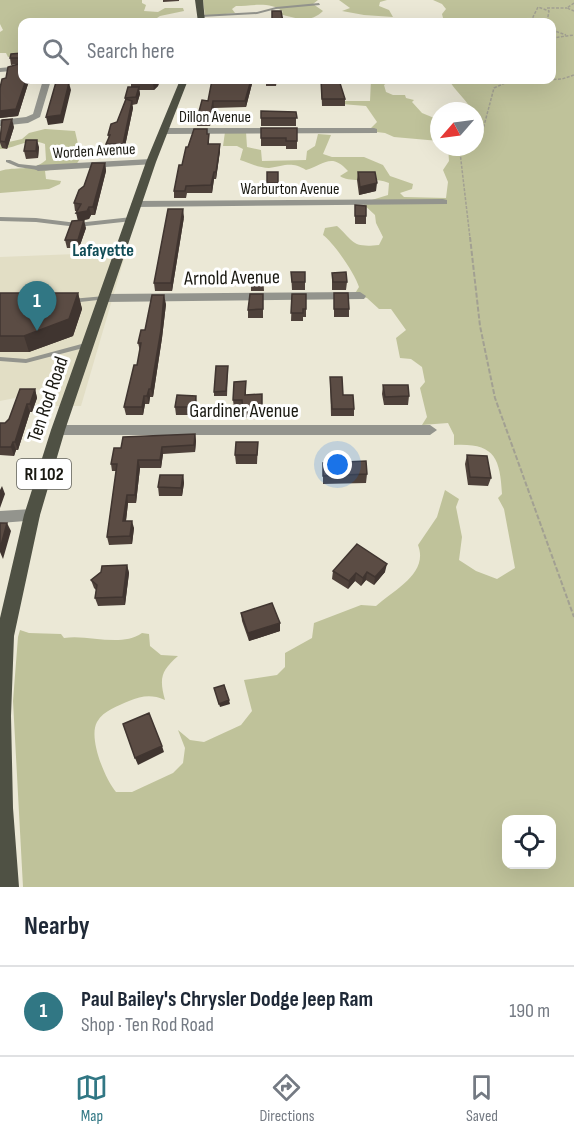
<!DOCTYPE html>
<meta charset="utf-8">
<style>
:root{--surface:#fff;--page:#f6f6f7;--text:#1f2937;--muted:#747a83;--line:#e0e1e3;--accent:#317784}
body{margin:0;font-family:"Sofia Sans Condensed",sans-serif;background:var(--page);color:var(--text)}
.controls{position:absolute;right:18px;bottom:18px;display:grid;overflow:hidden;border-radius:12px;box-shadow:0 6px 24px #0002}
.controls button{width:54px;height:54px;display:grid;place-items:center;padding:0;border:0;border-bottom:2px solid var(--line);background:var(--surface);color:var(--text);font:30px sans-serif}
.compass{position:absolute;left:430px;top:102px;width:54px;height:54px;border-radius:50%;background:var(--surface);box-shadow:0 6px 24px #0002;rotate:242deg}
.you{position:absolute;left:338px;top:465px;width:21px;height:21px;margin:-15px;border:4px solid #fff;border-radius:50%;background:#1a73e8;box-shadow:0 0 0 9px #1a73e833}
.badge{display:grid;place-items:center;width:39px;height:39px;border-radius:50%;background:var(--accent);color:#fff;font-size:20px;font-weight:700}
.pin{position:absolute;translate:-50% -50px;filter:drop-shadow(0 2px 3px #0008)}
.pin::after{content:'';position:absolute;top:32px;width:21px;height:18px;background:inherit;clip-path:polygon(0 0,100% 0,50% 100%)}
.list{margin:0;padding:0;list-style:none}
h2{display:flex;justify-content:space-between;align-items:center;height:78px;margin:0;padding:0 24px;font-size:26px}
h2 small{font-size:20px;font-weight:400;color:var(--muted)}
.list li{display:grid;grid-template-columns:39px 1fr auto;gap:18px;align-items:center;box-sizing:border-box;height:90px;padding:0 24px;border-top:2px solid var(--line)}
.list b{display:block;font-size:22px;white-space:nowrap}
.list p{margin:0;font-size:20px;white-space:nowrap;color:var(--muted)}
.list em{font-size:20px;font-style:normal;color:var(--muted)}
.icon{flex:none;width:33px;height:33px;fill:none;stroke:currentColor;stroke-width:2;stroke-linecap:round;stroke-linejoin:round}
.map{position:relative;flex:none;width:574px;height:887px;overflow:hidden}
.search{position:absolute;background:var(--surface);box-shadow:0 6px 24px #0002;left:18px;right:18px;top:18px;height:66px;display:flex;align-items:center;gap:15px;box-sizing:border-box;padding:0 21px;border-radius:12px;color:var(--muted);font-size:22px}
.sheet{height:168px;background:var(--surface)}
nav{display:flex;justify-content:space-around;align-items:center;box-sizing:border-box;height:84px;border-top:2px solid var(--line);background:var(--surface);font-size:16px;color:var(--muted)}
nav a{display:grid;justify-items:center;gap:3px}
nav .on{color:var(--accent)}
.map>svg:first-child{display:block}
.built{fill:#e2dec5}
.green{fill:#bfc29a;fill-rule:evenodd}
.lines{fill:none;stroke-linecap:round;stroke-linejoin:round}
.path-far1{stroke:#a2a092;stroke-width:1.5;stroke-dasharray:3 1.5;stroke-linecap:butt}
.path{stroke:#a2a092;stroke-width:2;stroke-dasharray:5 2;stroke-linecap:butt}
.service{fill:#93948d;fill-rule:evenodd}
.minor{fill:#93948d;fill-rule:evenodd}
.primary{fill:#4f5144;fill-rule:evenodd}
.wall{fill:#4e413a}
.shaded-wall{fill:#403530}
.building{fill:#5b4c44;stroke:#403530;stroke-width:1.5}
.labels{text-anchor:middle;stroke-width:6;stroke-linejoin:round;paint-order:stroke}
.far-street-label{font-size:16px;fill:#191811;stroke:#fff}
.far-neighbourhood-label{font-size:18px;font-weight:bold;fill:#104c56;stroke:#fff}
.shield{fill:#fff;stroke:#5e5d58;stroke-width:1.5}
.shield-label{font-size:18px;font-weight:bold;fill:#191811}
.street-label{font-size:20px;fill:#191811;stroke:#fff}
</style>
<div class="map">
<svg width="574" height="887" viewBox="0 0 574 887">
<rect width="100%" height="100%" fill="#ebe8d6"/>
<path class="built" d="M126,252L81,406H47L50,403L45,389L21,391L15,398L0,401V257Z"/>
<path class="green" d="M0,0H142V3L146,5L144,11L158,12L165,8H183L184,11L160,16L154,20V22H22V49L15,56L8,57L6,53H0V32L3,30L0,24Z
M203,0H318L313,4L323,11C310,24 296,18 279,14L283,12C271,1 252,6 236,6L232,9L235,13L205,16Z
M339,0H387L380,2L379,6L389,10L393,17L364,15L342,11L350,8Z
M433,0H574V887H23L13,701L18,637L20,630L29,633L61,634L64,638C89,634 120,648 142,633L149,634L150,646L161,655L178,656C161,671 159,678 165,700C151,694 142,696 129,701C118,706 104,710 97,722C88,738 105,779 116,792H132L173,773L183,763L185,748L178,730L190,740L204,742L241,725L252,711L244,680L277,675L285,667V653L312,638L314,623L361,605L376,606C394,590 429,573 418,545L437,517L445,490L459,499L456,507L462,537L459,560L476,571L497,579L515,568L504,509L498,498L502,494C500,457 494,443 454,445V435L448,423L422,425L427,417L420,388L425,382L422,367L411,359L400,358L396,338L406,330L391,309H379L367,298L354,295L359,287C355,274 334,243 323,235L325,228L337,226C354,241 351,248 379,245L383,237L376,223L375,215L362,203L388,195L389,183C372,176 351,184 340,176L348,171C331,152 324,165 306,170C291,161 284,166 269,168C259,168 249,163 240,160L243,149L237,146H223L225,132H246L247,147L261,150L262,161L306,160L307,151L315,146L318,134L331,135L323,154L332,157H364L383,165L390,176L413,184L412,189L400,193L404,197L446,198L448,182L443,170L449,161L448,147H475V111H472C467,100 455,91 449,80H552V22H444L442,14L446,9L442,4ZM506,820H552V864H506Z
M371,80H387L388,82L384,85L386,92L393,95H405L406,98L414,100L412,102L422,113L439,120V141L394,137L385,133L368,131L377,122L366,106L329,103L330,101H370Z
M45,129L75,131L81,157L76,165L45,171L46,179L61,181L60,184L49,189L0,193V171C15,166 33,172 46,160L45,144C28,137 15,149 0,149V144L22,139L29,133Z"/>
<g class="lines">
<path class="path-far1" d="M574,3L567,8L574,11
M547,8H567
M535,22L533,17L538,7L549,11L547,22
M552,30L566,35
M552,38L574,35
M540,80L562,79L574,75
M475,142L481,137L494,88L512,80
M467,147L460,152L470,238"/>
<path class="path" d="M470,237L480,326L495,398L574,617"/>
<path class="service" d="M319,3L320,5L276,9L257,14L201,17L199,16L201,15L257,12L276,7Z
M6,160H10L19,164L38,166L41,168L38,170L18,167L6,162Z
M0,217L36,218L77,223L132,217L135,219L132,221L77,227L36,222L0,221Z
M105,296L108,298L107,299L71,303L68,301L71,299Z
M89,342L92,344L91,346L26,363L0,361V357L26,359Z"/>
<path class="minor" d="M22,66V70L0,72V68Z
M43,80H51L40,117L28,123L0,126V120L26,117L33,114Z
M374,128L377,129V133L164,134L159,131L164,128Z
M151,159L155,160V164L38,171L33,168L38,165Z
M443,199L447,200V204L136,207L131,204L136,201Z
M360,292L366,296L364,299L105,302L99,298L105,294Z
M58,425H430L437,430L430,435H58L51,430Z
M32,509L38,510L40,515L38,520L0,523V511Z"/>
<path class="primary" d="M195,0H203L205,22H198Z
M180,80H188L156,162L65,430L40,515L14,636L11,716L13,808L19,887H0V618L24,515L51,430L146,162Z"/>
</g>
<path class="wall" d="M163,0H179V1L163,2Z
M22,53V80H34L32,84H28L18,116L0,118V88L6,78L18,64L11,65L10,58Z
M160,80L158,86L154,90H139L140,94L137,104L132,105L133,108L124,151H107L106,144L109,138L108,135L117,122L125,101V98L131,87V83Z
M253,80L246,107L214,108L210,126H197V119L208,101Z
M266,80H277L276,86H266Z
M321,80L345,99V106H322Z
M261,111L296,112V126H261Z
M14,127L7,149L2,148L0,143V136Z
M261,128H297V149H286V146H261Z
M207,134H209V144H220V151L216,179H214L212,193H187L186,198H174V191L182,165Z
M39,147L38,158L26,159L24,151Z
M105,163L106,171L95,215H91L89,219L78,221L77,211H75L74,203L84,186Z
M267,172H278V187H267Z
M358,172L376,191L359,195L357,180Z
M355,205L366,216V224H355Z
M184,217L172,291H155L154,283Z
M86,228L79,248H67L65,240Z
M291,272H305V290H292Z
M251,273H263L264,291H251Z
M332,273L347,282L346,290H332Z
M0,293H78L82,309L73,336L29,352H0Z
M334,293L349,309V317H334Z
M263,294V318H248V310Z
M292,294L306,309V317H303V321H291Z
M166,304L162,338L153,397H150L149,404H145L143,415H126L124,407L137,365L140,351L138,343L145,330Z
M228,366L227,396H214V392Z
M330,377L354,409V416H331Z
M383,385L409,396L408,405H384L382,394Z
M35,389L37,398L32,412H30L18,450H16L14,456L0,455V423H5Z
M246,389V395L262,394V413H258L257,416L243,418L242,408H234L233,400Z
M197,404L196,415H176L175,407Z
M195,434L196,441L195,452L163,454L161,468H140L136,503H128L126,521L134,528L132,544L109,545L107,537L116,471H112L111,464L121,448Z
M258,442L257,464H236L235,455Z
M467,455L491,478L488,486L468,485L465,464Z
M323,463L367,474L366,483L323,484Z
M183,475L184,483L182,496H159L158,487Z
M127,565L129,573L125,605L98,606L95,598L96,590L94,588L91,580L101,572Z
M333,571L385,572L374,585L366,580L361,586L355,581L348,589L332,579Z
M241,613L280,631L249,641L242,621Z"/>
<path class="shaded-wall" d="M26,80H27L28,84L18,116L0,118V111Z
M157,80H160L158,86L154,90L153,83Z
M251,80H253L246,107L245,101Z
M69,83L71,90L63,123L48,125L46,117Z
M139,87L140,94L137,104L136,97Z
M132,101L133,108L124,151L123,144Z
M213,101L214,108L210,126V119Z
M12,119L14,127L7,149L5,142Z
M37,140L39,147L38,158L36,151Z
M220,144V151L216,179V172Z
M105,163L106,171L95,215L93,207Z
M214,172V179L212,193L211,185Z
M377,183L376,191L359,195L360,187Z
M89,207L91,215L89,219L78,221L76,213Z
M183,209L184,217L172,291L171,283Z
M84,220L86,228L79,248L78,240Z
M78,293L82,309L73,336L29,352L24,336Z
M164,295L166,304L162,338L153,397L151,389Z
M35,389L37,398L32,412L30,404Z
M149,389L150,397L149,404L147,396Z
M144,396L145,404L143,415L142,407Z
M196,396L197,404L196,415L195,407Z
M27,404L30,412L18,450L15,442Z
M195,434L196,441L195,452L194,445Z
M13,442L16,450L14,456L11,447Z
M162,447L163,454L161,468L160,460Z
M138,460L140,468L136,503L135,495Z
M183,475L184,483L182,496L181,488Z
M2,486L5,494L0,508V490Z
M127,495L128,503L125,529L123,521Z
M132,521L134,528L132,544L130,536Z
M7,523L11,531L3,559L0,552V549Z
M387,564L385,572L374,585L375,577Z
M127,565L129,573L125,605L123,597Z
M367,572L366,580L361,586L363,578Z
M356,573L355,581L348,589L349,581Z
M280,623V631L249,641L248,633Z
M229,700L230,704L220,707L219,704Z
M162,746L164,752L138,765L135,758Z"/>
<path class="building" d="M272,11H281L283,22H272Z
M22,53V62V58H10L11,54Z
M22,63V80H26L16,109L0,111V88L2,79L6,78L8,67Z
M132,80H157L153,83H131Z
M212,80H251L245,101H213L210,119H197L202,100L208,101Z
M321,80H339L345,99H322Z
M56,82L69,83L61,115L46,117Z
M128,87H139L136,97L125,98Z
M126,99L132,101L123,144H106L110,135H108L111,124L117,122Z
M261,111L296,112L297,118H261Z
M12,119L5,142L0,141L2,120Z
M261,128H297V141H286V138H261Z
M194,129H207V134H209L208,144H220L216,172H214L211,185L186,186L185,191H174L179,165H182L186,147H188Z
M26,140H37L36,151H24Z
M92,163H105L93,207H89L87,211L76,213L81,204L74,203L79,190L84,186Z
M267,172H278V183H267Z
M358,172H375L377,183L360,187Z
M355,205L366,206V216H355Z
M168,209H183L171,283H154Z
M84,220L78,240H65L72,221Z
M291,272H305V282H292Z
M346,272L347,282H333L332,273Z
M251,273H263V282H250Z
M0,293H78L69,319L24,336H0Z
M334,293H348L349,309H334Z
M250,294H263V309L248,310Z
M292,294H306V309H303V313H291Z
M152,295H164L161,330L151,389H149L147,396H144L142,407H124L134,365H137L141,343H138L141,330H145Z
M216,366H228L226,391L214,392Z
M330,377H342L343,395H353L354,409H332Z
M246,381L245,395L262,394V405H258L257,409L243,410L242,400H233L234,382Z
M383,385H408L409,396L385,397Z
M20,389H35L30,404H27L15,442H13L11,447H0V423H5L9,419Z
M177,395L196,396L195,407H175Z
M195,434L194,445L162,447L160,460H138L135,495H127L123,521H132L130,536L107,537L117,464H111L114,448H121L123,437Z
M236,442H258L257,455H235Z
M467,455L487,456L491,478L470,477Z
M366,461L367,474L323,476V463Z
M160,475H183L181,488L158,487Z
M0,523H7L0,549Z
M357,544L387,564L375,577L367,572L363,578L356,573L349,581L333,571Z
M127,565L123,597L95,598L97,585L91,580L101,572L102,566Z
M272,603L280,623L248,633L241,613Z
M224,685L229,700L219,704L214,688Z
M149,713L162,746L135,758L123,724Z"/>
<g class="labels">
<g class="far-street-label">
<text x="215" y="122">Dillon Avenue</text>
<text transform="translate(94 150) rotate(-3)" y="6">Worden Avenue</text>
<text x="290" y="194">Warburton Avenue</text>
</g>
<g class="far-neighbourhood-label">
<text x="103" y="256">Lafayette</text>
</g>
<rect class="shield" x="17" y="459" width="54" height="30" rx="4.5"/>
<g class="shield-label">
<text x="44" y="480">RI 102</text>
</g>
<g class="street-label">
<text transform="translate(232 277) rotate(-1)" y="7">Arnold Avenue</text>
<text transform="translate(47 399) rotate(-71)" y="7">Ten Rod Road</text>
<text x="244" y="417">Gardiner Avenue</text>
</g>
</g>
</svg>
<div class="controls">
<button><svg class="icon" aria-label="locate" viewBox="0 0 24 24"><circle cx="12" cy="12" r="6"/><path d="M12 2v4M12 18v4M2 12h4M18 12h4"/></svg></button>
</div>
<svg class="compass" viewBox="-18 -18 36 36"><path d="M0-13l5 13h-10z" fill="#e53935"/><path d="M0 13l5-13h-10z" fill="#747a83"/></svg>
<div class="you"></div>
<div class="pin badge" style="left:37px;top:331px">1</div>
<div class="search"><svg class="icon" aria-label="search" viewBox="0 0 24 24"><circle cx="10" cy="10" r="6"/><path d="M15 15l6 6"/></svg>Search here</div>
</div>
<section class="sheet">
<h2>Nearby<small></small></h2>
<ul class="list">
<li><span class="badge">1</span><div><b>Paul Bailey's Chrysler Dodge Jeep Ram</b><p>Shop · Ten Rod Road</p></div><em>190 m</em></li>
</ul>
</section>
<nav>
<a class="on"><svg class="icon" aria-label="map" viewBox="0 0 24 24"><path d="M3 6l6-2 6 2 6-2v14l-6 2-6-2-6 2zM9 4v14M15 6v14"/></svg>Map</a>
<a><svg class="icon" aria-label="directions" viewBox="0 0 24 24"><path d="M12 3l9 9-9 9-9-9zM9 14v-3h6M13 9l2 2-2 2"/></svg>Directions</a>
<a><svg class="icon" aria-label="saved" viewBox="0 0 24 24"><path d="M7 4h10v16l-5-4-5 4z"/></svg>Saved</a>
</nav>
